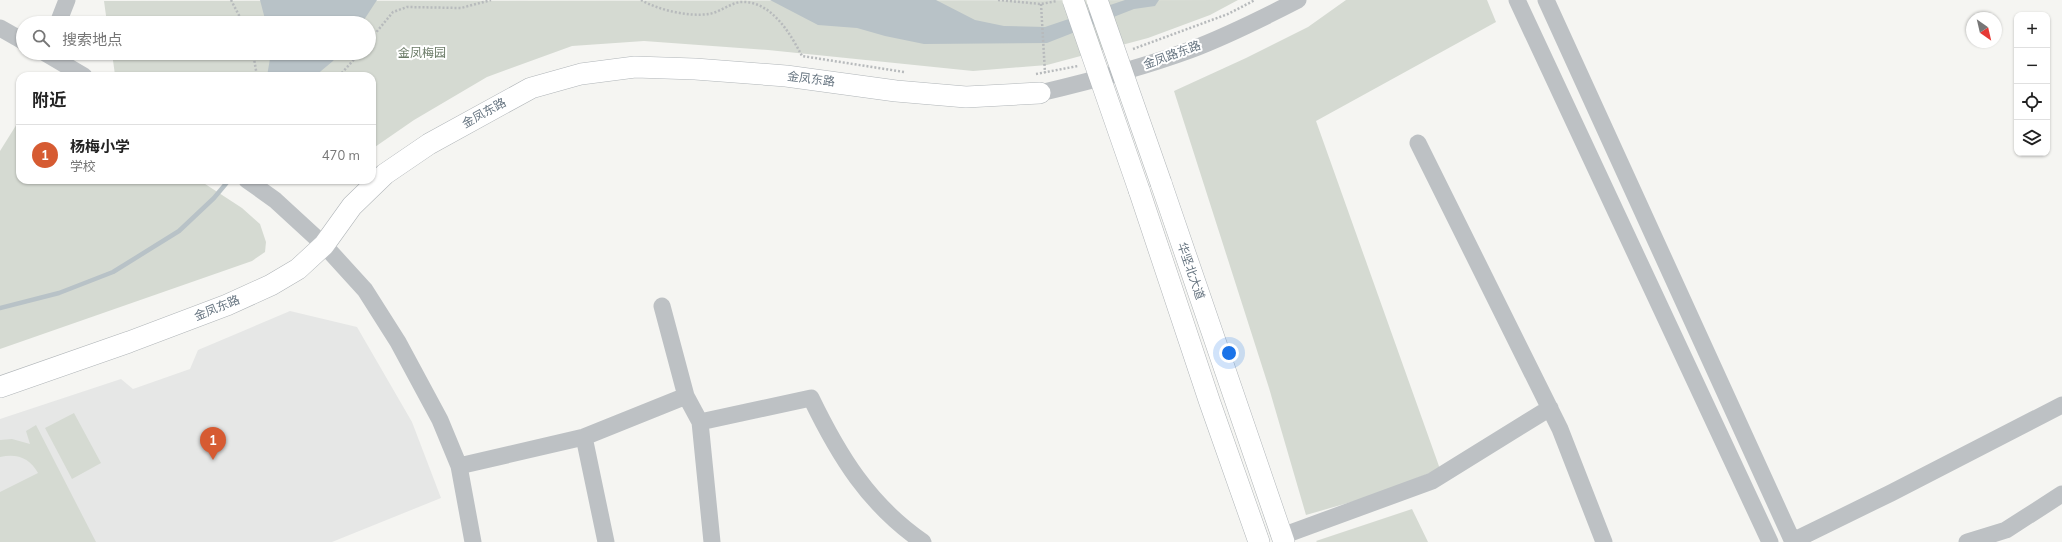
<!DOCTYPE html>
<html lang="zh">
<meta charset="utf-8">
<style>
:root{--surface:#fff;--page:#f6f6f6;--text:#222;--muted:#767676;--line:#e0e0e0;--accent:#d65b32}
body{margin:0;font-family:Mulish,"Noto Sans SC",sans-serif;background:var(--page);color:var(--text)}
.controls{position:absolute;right:12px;top:12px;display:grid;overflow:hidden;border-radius:8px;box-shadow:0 1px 3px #0004}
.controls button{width:36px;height:36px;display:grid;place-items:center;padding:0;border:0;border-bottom:1px solid var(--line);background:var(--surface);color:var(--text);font:20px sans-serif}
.compass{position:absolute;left:1966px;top:12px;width:36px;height:36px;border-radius:50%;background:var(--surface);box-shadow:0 1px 3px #0004;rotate:146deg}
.you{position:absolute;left:1229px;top:353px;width:14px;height:14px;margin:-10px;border:3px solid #fff;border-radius:50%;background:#1a73e8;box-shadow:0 0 0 6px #1a73e833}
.badge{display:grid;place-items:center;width:26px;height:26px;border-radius:50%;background:var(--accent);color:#fff;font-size:13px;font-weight:700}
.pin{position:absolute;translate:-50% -33px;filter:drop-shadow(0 1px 2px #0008)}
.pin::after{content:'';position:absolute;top:21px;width:14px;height:12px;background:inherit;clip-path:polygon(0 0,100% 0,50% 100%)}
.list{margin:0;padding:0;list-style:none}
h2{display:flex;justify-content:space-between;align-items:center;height:52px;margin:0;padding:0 16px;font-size:17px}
h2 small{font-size:13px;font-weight:400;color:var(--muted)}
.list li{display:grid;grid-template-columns:26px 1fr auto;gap:12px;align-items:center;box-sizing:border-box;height:60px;padding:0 16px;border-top:1px solid var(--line)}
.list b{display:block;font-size:15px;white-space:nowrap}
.list p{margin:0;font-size:13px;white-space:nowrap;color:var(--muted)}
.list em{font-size:13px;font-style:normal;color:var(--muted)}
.icon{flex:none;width:22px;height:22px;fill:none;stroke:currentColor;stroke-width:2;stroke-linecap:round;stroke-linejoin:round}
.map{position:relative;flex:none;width:2062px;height:542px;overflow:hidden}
.search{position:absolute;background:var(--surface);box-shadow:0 1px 3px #0004;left:16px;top:16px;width:360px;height:44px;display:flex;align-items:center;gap:10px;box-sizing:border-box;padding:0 14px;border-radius:22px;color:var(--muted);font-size:15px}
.panel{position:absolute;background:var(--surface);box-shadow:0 1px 3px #0004;left:16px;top:72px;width:360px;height:112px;border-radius:12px}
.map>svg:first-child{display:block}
.built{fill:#e6e7e6}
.green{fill:#d5dad2}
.water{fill:#b8c2c7}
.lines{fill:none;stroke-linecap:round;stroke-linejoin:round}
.stream{stroke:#b8c2c7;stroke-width:4.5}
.major-casing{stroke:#b0b5b8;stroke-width:22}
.path{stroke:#b7babc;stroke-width:2.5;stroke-dasharray:2 2;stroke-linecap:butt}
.minor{stroke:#bdc1c4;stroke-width:17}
.major{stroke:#fff;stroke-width:21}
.major-bridge-casing{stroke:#b0b5b8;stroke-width:22;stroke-linecap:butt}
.major-bridge{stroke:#fff;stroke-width:21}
.labels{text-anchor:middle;stroke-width:4;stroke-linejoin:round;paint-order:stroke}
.park-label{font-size:12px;fill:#697965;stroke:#fff}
.street-label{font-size:12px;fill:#677581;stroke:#fff}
</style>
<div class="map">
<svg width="2062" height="542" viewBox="0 0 2062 542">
<rect width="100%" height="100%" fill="#f5f5f2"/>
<path class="built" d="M290,311L357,327L412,422L441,498L332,542H0V419L121,379L133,389L190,369L198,350Z"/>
<path class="green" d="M1238,0L1210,15L1148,38L1047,65L973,71L768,50L644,41L572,46L487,77L414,120L372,149V76H117L115,75L112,53H369V23H107L104,1Z
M1346,0H1487L1496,22L1316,121L1440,469L1372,496L1306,515L1269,388L1174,91L1246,58L1308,27Z
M20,119V180H199L242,208L260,224L266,242L265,252L252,261L0,349V151Z
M74,413L101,463L72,479L45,428Z
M36,425L96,542H0V492L38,473C30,458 17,453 0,457V440L12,439L30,444L26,431Z
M1412,509L1428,542H1317L1316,541Z"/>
<path class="water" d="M260,0H377L362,23H266Z
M770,0H936L975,20L1004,26L1045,27L1125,0H1159L1155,6L1134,9L1047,43L924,44L885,36L857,28L818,25Z
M271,53H339L333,61L315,76H267Z"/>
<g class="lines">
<path class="stream" d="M0,308L59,293L113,272L179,231L214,198L229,180"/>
<defs>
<path id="major" d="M1161,183L1284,542
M1139,190L1210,403L1259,542
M0,387L129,342L227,305L271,285L298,269L324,245L352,206L385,174L429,144L531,88L581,74L635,67L695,69L786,76L896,91L966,97L1040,93"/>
</defs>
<use href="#major" class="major-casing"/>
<path class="path" d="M231,0L243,23
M641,0C659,10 688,17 709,14C720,12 729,4 740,2C771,0 790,33 802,56L904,72
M998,0L1041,4L1057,1
M1041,4L1045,73
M369,41L393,12L407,7L461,8L491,0
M1133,49L1228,14L1255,0
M253,53L257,76
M1036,74L1078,66
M339,76L360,53"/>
<path class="minor" d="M1517,0L1770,542
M1546,0L1793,542
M58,23L67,0
M0,28L23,41
M45,53L84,76
M1040,93C1091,81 1141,68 1190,50C1227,36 1263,18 1298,0
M1418,143L1560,429L1604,542
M247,180L275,200L324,245L365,290L398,342L440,420L459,466L473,542
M662,306L686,396
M700,422L712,542
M584,437L606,542
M459,466L584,437L686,396L700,422L811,398C839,456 869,505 923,542
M1282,536L1432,481L1550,408
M1793,541L1891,493L2062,405
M1967,542L2006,530L2062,494"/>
<use href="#major" class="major"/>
<defs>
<path id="major-bridge" d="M1073,0L1139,190
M1097,0L1161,183"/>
</defs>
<use href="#major-bridge" class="major-bridge-casing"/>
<use href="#major-bridge" class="major-bridge"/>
</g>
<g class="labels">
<g class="park-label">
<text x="422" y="57">金凤梅园</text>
</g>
<g class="street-label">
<text transform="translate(1172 55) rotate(-20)" y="4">金凤路东路</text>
<text transform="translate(811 79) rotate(7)" y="4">金凤东路</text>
<text transform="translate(484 113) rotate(-29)" y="4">金凤东路</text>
<text transform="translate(1191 271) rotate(71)" y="4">华坚北大道</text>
<text transform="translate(217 308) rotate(-22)" y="4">金凤东路</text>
</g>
</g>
</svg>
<div class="controls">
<button>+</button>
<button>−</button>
<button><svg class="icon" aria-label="locate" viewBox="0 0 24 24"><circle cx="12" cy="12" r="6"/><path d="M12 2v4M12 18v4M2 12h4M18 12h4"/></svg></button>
<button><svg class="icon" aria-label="layers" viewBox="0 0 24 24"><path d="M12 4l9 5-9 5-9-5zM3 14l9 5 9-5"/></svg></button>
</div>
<svg class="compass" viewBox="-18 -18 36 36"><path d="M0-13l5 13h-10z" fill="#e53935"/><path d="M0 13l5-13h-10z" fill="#767676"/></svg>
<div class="you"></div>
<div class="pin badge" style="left:213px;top:460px">1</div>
<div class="search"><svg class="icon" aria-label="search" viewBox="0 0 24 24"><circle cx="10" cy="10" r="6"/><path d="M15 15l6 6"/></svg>搜索地点</div>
<section class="panel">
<h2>附近<small></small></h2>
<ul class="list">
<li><span class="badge">1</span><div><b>杨梅小学</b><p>学校</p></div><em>470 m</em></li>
</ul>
</section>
</div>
